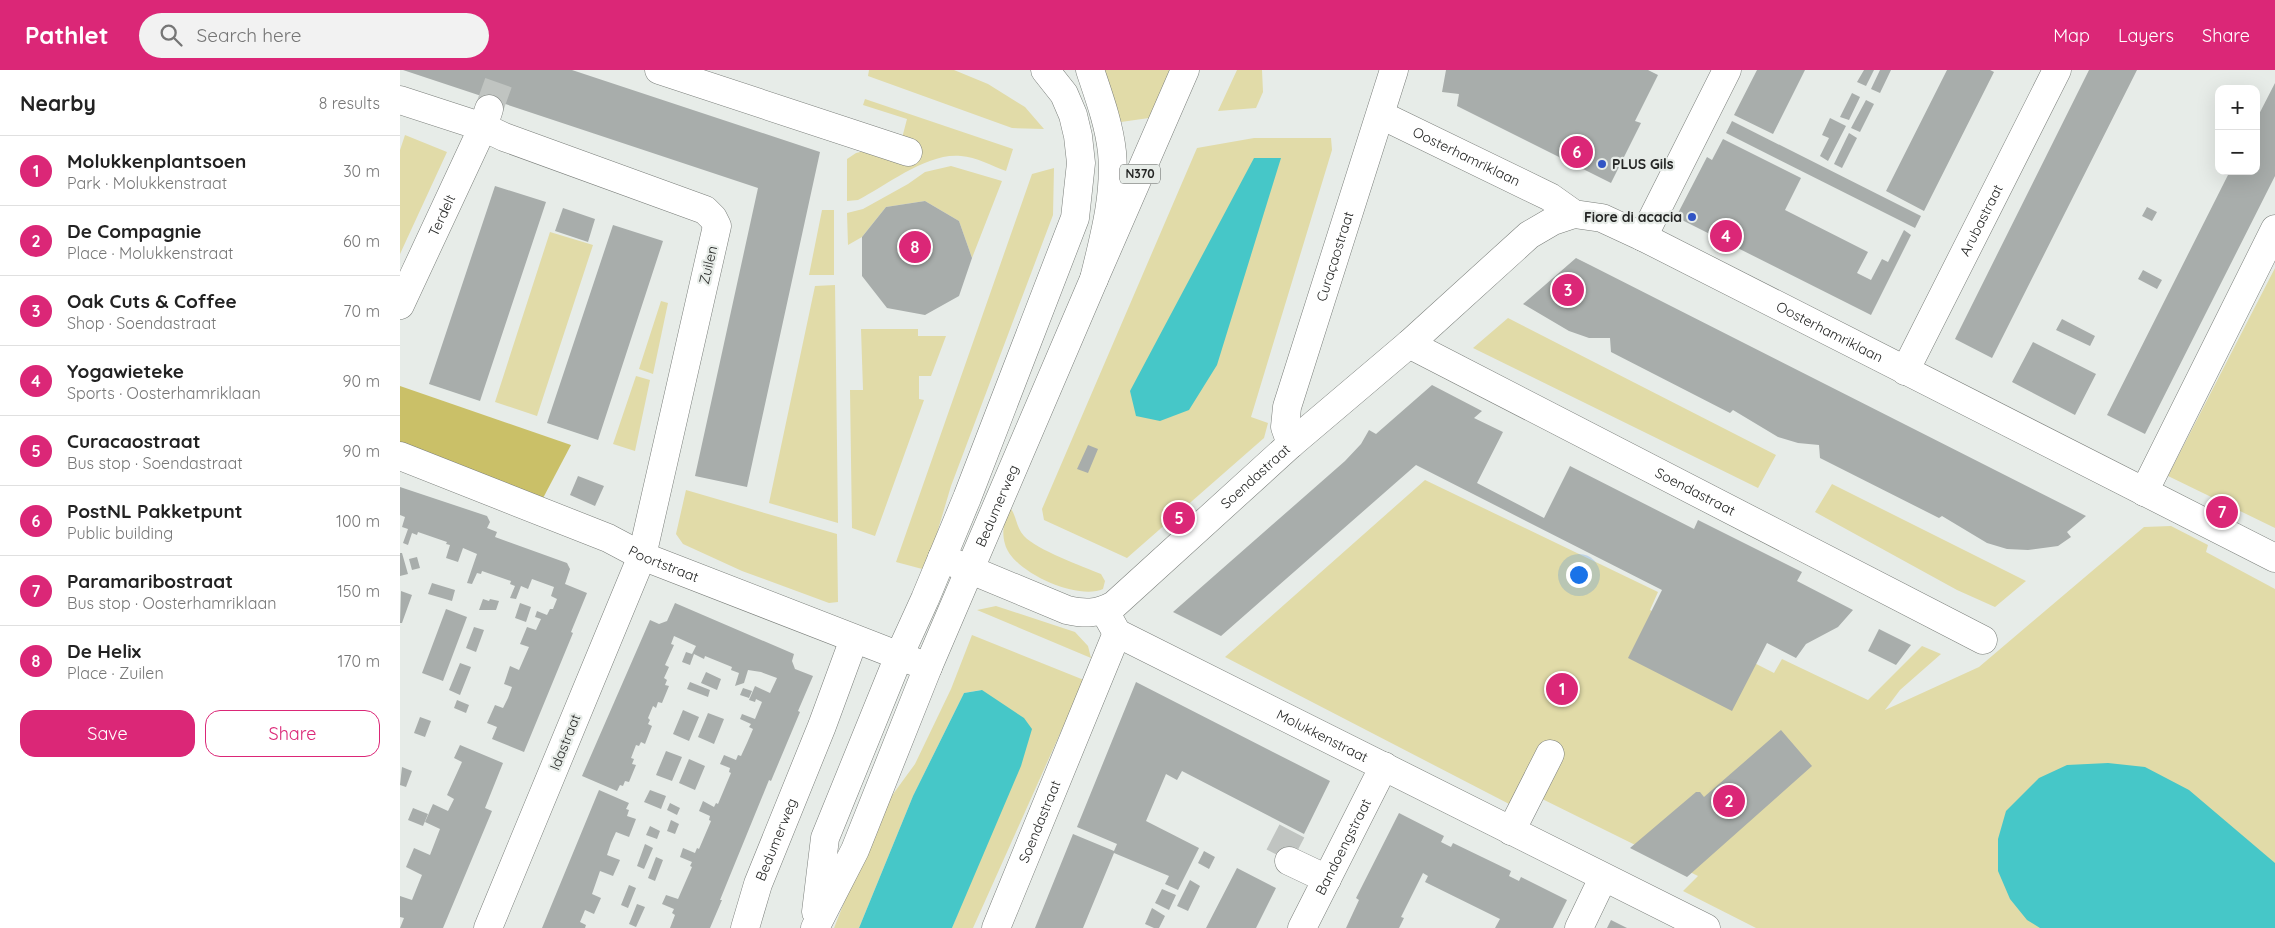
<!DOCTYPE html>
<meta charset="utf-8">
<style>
:root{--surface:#fff;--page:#f2f2f2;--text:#222;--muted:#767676;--line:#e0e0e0;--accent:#db2777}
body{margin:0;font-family:Quicksand,sans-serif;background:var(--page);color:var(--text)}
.controls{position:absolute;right:15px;top:15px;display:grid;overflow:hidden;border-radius:10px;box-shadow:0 5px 20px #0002}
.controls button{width:45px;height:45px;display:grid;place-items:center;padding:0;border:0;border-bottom:1px solid var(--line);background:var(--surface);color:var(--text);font:25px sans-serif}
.you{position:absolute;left:1178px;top:504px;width:18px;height:18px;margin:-12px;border:4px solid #fff;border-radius:50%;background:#1a73e8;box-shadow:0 0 0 8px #1a73e833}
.badge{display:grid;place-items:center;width:32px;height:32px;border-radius:50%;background:var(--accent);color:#fff;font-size:16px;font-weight:700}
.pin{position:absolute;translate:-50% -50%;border:2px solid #fff;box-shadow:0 1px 5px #0006}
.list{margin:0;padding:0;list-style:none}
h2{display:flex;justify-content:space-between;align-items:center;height:65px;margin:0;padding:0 20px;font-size:21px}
h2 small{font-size:16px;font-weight:400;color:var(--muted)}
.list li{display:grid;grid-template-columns:32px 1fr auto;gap:15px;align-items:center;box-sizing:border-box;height:70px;padding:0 20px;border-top:1px solid var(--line)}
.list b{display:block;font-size:19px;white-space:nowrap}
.list p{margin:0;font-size:16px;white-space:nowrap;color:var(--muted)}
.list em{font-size:16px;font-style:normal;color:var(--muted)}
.actions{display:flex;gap:10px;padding:15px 20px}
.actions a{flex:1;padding:11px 0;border:1px solid var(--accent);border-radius:15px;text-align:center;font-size:18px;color:var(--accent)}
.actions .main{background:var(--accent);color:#fff}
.icon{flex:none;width:28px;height:28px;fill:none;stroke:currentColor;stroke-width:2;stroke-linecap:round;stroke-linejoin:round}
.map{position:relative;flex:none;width:1875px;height:858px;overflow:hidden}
header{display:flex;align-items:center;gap:30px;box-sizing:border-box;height:70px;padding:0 25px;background:var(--accent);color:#fff}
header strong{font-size:24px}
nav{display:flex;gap:28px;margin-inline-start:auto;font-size:18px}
.search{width:350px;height:45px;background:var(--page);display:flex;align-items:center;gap:12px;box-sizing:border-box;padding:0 18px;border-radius:28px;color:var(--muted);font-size:19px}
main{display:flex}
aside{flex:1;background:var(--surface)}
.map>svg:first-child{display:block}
.green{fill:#e1dba8}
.forest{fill:#cac068}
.water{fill:#46c7c8}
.building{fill:#a8adab}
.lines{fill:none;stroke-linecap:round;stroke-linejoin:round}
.minor-tunnel{stroke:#c0c4c1;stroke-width:28;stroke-dasharray:28 14;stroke-linecap:butt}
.minor-casing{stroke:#7a7e7a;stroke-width:29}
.major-casing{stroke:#7a7e7a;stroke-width:29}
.highway-casing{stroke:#7a7e7a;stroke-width:29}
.minor{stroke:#fff;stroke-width:28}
.major{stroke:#fff;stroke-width:28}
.highway{stroke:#fff;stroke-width:28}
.poi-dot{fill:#3154c4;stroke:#e7ece8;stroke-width:2}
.labels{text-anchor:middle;stroke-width:4.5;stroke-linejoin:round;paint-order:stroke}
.shield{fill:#e7ece8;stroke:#5e615f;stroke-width:1}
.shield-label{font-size:12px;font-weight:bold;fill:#242524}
.street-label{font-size:14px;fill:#242524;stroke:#e7ece8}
.poi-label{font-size:14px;font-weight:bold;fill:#242524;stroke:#e7ece8;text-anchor:start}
</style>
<header>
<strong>Pathlet</strong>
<div class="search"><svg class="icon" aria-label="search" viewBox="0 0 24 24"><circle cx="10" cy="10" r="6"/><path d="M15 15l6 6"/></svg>Search here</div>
<nav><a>Map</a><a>Layers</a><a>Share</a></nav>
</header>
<main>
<aside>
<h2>Nearby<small>8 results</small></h2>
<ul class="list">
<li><span class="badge">1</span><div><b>Molukkenplantsoen</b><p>Park · Molukkenstraat</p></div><em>30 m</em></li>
<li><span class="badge">2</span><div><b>De Compagnie</b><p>Place · Molukkenstraat</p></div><em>60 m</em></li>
<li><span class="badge">3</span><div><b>Oak Cuts &amp; Coffee</b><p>Shop · Soendastraat</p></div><em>70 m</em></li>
<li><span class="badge">4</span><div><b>Yogawieteke</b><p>Sports · Oosterhamriklaan</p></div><em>90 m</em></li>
<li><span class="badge">5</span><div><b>Curacaostraat</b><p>Bus stop · Soendastraat</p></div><em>90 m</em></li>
<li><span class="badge">6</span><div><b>PostNL Pakketpunt</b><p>Public building</p></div><em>100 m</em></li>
<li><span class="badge">7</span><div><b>Paramaribostraat</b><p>Bus stop · Oosterhamriklaan</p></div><em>150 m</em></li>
<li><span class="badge">8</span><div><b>De Helix</b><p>Place · Zuilen</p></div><em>170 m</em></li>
</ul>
<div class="actions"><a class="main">Save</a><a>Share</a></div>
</aside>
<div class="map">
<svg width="1875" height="858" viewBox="0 0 1875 858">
<rect width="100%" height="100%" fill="#e7ece8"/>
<path class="green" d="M469,0H554L588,14L625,37L644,59L612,58L468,6Z
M698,0H770L749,48L714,53Z
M837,0H862L863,22L856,38L818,41Z
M465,29L613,79L606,101C592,96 576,87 561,86C528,82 487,115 458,130L447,131V89L456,83L501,72L507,49L463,35Z
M5,65L47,82L0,184V80Z
M854,68H931L932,80L851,347L868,353L864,368L727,488L644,450L642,439L797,78Z
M551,96L602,111L572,188L559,151L525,131L486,137L462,167L448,175L447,143L463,139L508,114L525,102Z
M654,98L653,145L551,416L526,500L496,492L632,104Z
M422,140H434V205H409Z
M150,162L193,175L137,346L95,332Z
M1875,198V458L1768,406Z
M435,215L438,453L369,433L415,216Z
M261,231L268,233L253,304L239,299Z
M1108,248L1376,385L1358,418L1073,278Z
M461,259H518V266H546L531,306H519V329L524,330L475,466L452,458L450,320H463Z
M236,306L250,310L235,381L213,374Z
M1025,410L1258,522L1250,540L1374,603L1382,589L1468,630L1522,576L1541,584L1500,620L1485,640L1579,597L1744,457L1771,456L1808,475L1806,482L1875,519V858H1356L1283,821L1298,806L1122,719L1113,736L825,587Z
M1432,414L1626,511L1595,537L1557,520L1415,442Z
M286,420L437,464L438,532L429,533L342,501L283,474L276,464Z
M608,435C617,444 615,456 624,466C637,480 682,496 701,504L705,511L703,519C678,531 612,502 605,474C601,461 605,447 608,435Z
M596,536L675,562L688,576L691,588L577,540Z
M572,565L684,610L573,858H552L561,835L581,620L564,623L513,726L459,858H434L480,742L515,694L551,619Z"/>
<path class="forest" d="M0,316L171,375L142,430L0,377Z"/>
<path class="water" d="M854,88H881L817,295L789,340L760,351L736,346L730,321Z
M582,620L624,648L632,659L621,696L552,858H459L513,726L564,623Z
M1708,693L1745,697L1789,720L1875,793V858H1640L1627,850L1610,829L1598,801V769L1606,741L1639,708L1667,695Z"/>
<path class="building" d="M3,0H172L420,82L347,417L295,406L358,118Z
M1046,0H1248L1258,5L1235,51L1241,53L1211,113L1057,36L1059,24L1042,22Z
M1357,0H1405L1373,64L1334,45Z
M1464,0H1474L1466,16L1457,12Z
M1480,0H1491L1480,23L1471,19Z
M1547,0H1590L1594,2L1524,141L1486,121Z
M1689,0H1737L1592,288L1555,269Z
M1875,13V106L1745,364L1707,345L1830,101H1856V50Z
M1452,23L1460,27L1449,50L1440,47Z
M1466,30L1474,34L1460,62L1451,58Z
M1430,48L1446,56L1428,91L1420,86L1429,68L1422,65Z
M1332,51L1521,146L1515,158L1326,63Z
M1449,63L1457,68L1442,98L1434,94Z
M1323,69L1401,108L1385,140L1468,182L1457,203L1471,210L1482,189L1488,192L1504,160L1511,165L1471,245L1276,147L1307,87L1312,90Z
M95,116L146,132L80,331L29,314Z
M525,131L559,151L572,188L559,226L525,245L487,238L462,206V167L486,137Z
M1747,137L1757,142L1752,151L1742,146Z
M163,138L195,149L188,172L155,161Z
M213,155L263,171L198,370L147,353Z
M1176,188L1190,195L1686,446L1667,462L1671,467L1658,476L1628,480L1607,479L1587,473L1542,446L1539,448L1420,388L1419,375L1398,373L1378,367L1333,340L1330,343L1211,282L1210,268H1189L1169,261L1123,234Z
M1743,200L1762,210L1757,219L1738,209Z
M1662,249L1695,266L1690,276L1656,260Z
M1633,272L1696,304L1675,345L1612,312Z
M1032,315L1082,341L1074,348L1103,362L1077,413L1144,448L1170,396L1294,459L1298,450L1402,502L1397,511L1453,540L1438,557L1406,574L1396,588L1367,573L1332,641L1228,588L1262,520L1016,395L821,566L773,542L945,391L961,374L969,360L976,364Z
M688,375L698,379L688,403L677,399Z
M178,406L204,416L195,436L170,425Z
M0,417L87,446L90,452L87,458L97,462L95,467L167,493L170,499L165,514L187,523L171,562L173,563L124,682L92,669L97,657L87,653L95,635L103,638L108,628L112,617L104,614L110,596L119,600L129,577L120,574L127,557L136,560L141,549L135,547L137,541L147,545L150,539H153L157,529L151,526L154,517L132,509L128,519L121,516L116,529L110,528L115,516L110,514L111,511L82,501L81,504L77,503L72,514L67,513L77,484L63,478L58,492L46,488L50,475L46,474L47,472L18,462L17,465L12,463L8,475L3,473L8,459L2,457L5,447L0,445Z
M0,483H2L8,504L0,506Z
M17,487L20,498L12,500L9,489Z
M32,513L55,520L52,531L28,524Z
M1,521L12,525L2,553H0Z
M83,529L89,531L90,529L99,531L96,540H79Z
M120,533L131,537L126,552L115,548Z
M275,533L394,584L392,591L395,599L413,606L398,641L400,642L371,711L369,710L320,830H322L310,858H270L275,845L272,843L274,839L262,834L266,825L278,829L292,797L290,796L292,792L280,787L283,778L295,783L297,778L299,779L311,751L309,750L310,746L299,741L303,731L314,737L316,733L318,734L331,703L329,702L330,698L320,694L324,685L336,690L338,685L341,686L347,673L353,659L349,657L351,654L340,649L342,644L355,649L362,632L356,629L355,632L349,630L355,616L370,623L377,608L361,602L348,600L344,613L335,616L339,603L331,600L332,597L305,586L304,589L294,584L290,595L282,592L286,582L292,584L296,576L274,566L271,574L274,575L265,595L269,597L264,608L267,610L265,615L269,616L262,633L258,632L256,638L253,636L248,648L250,650L248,654L252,656L245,674L241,672L239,676L236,675L231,688L234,689L232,694L236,695L229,712L225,711L223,716L220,715L217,721L182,706L250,550L259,554L267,551Z
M46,539L67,547L43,611L22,603Z
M74,557L84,560L76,582L66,578Z
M1479,559L1511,575L1496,595L1468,581Z
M60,593L71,597L60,625L49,620Z
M306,602L321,609L317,620L301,613Z
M290,612L310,620L308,627L287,619Z
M736,612L930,711L904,764L782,701L777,710L766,704L746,751L799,778L778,820L765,814L769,806L714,783L683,858H635L673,764L714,781L717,774L677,757Z
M343,618L352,621L349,628L340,625Z
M57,630L69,635L66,643L54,638Z
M283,640L299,647L289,671L273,664Z
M308,643L324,649L314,674L298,667Z
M20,647L31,651L25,667L14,663Z
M1381,660L1412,696L1287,807L1230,778L1296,722H1300L1304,727Z
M60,675L103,693L85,738L92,741L43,858H0L4,848L0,847V826L12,830L22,805L6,797L14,778L30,785L40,759L25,752L33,734L48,741L54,729L47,725L62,692L54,688Z
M266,681L282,687L272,711L256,705Z
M289,689L305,696L295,720L279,713Z
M2,697L12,701L6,717L0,715Z
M199,720L229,733L226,739L229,740L227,746L236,749L229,767L216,762L211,773L207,785L220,790L213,806L200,801L192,824L201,828L194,844L185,840L180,852L186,855L185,858H142Z
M250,720L266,726L261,739L244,732Z
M270,733L280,738L277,745L267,740Z
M13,738L28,744L23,756L8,750Z
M999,743L1044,766L1041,772L1051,777L1053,773L1111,801L1109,806L1119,811L1121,807L1167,830L1153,858H1095L1100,849L1025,812L1028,806L1023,803L1001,847L1004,848L999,858H946L959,830L956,828Z
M271,750L279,754L275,764L267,761Z
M250,756L260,761L257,769L246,765Z
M245,774L253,778L244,799L237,796Z
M804,781L815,787L809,799L798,793Z
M256,787L263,790L255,811L248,808Z
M837,798L876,818L856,858H806Z
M790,810L800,816L788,841L777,836Z
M229,815L236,818L228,838L221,835Z
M762,819L776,825L769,840L755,833Z
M237,834L245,837L236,857L229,854Z
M752,838L765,846L759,858H754L745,854Z
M1211,850L1227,858H1207Z"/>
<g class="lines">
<path class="minor-tunnel" d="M89,39L103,0
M873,767L900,781"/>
<defs>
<g id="minor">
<path d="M259,0L508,82"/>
<path d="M0,30L83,57L104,67L305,140L313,148L317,156L242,486L88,858"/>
<path id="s1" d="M981,45L1150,127L1174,144L1202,148L1243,167L1875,488"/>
<path d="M1243,167L1327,0"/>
<path id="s2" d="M0,235L83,57L89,39"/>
<path id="s3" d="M1009,274L1583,570"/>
<path id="s4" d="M1505,301L1657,0"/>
<path id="s5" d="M891,374L885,357L887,337L994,0"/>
<path id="s6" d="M0,386L208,468L242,486L528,597"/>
<path d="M1744,422L1875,159"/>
<path id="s7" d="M542,488L667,540C685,544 697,544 714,535L891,374L1009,274L1129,165L1153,151L1174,144"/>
<path id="s8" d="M704,540L717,563L1306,858"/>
<path d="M1111,761L1150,684"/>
<path d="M889,791L927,809"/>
<path id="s9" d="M345,858L358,814L422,656L454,569"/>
<path id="s10" d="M596,858L717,563"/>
<path id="s11" d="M902,858L984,696"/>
<path d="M1179,858L1203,808"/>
</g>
<g id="major">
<path d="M416,842L425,768L499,586L525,529L567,428L675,148L681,93L678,66L673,45L664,24L645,0"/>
<path id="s12" d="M415,858L455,780L528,597L694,209C704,168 716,125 712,82C709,54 699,27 690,0"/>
</g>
<path id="highway" d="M694,209L785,0"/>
</defs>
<use href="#minor" class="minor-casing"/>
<use href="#major" class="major-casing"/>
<use href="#highway" class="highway-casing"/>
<use href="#minor" class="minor"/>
<use href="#major" class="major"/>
<use href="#highway" class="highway"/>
</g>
<g class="poi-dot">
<circle cx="1202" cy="94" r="5"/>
<circle cx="1292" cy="147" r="5"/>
</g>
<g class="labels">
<rect class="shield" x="720" y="94.5" width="40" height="19" rx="4"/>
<g class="shield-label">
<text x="740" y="108">N370</text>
</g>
<g class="street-label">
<text dy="5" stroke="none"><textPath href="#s1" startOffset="95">Oosterhamriklaan</textPath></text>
<text dy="5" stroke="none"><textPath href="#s2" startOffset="99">Terdelt</textPath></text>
<text dy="5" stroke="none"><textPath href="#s4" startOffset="169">Arubastraat</textPath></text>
<text dy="5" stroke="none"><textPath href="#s5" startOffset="196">Curaçaostraat</textPath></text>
<text transform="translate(308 195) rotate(-77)" y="5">Zuilen</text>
<text dy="5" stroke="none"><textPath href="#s1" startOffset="500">Oosterhamriklaan</textPath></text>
<text dy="5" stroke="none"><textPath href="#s7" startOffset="375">Soendastraat</textPath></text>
<text dy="5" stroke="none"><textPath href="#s3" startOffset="322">Soendastraat</textPath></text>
<text dy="5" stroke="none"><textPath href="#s12" startOffset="460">Bedumerweg</textPath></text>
<text dy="5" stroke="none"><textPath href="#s6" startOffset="285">Poortstraat</textPath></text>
<text dy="5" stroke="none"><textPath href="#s8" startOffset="256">Molukkenstraat</textPath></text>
<text transform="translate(165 672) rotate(-68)" y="5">Idastraat</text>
<text dy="5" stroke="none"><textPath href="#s10" startOffset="115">Soendastraat</textPath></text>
<text dy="5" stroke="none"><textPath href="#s9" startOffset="94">Bedumerweg</textPath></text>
<text dy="5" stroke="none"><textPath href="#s11" startOffset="91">Bandoengstraat</textPath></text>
</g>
<g class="poi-label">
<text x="1212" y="99">PLUS Gils</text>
<text x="1282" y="152" text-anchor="end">Fiore di acacia</text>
</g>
</g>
</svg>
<div class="controls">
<button>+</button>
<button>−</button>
</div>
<div class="you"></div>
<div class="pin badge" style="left:1162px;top:619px">1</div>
<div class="pin badge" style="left:1329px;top:731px">2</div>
<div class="pin badge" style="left:1168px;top:220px">3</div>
<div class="pin badge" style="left:1326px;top:166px">4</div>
<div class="pin badge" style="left:779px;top:448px">5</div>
<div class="pin badge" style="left:1177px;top:82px">6</div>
<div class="pin badge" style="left:1822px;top:442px">7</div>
<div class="pin badge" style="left:515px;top:177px">8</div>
</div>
</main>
